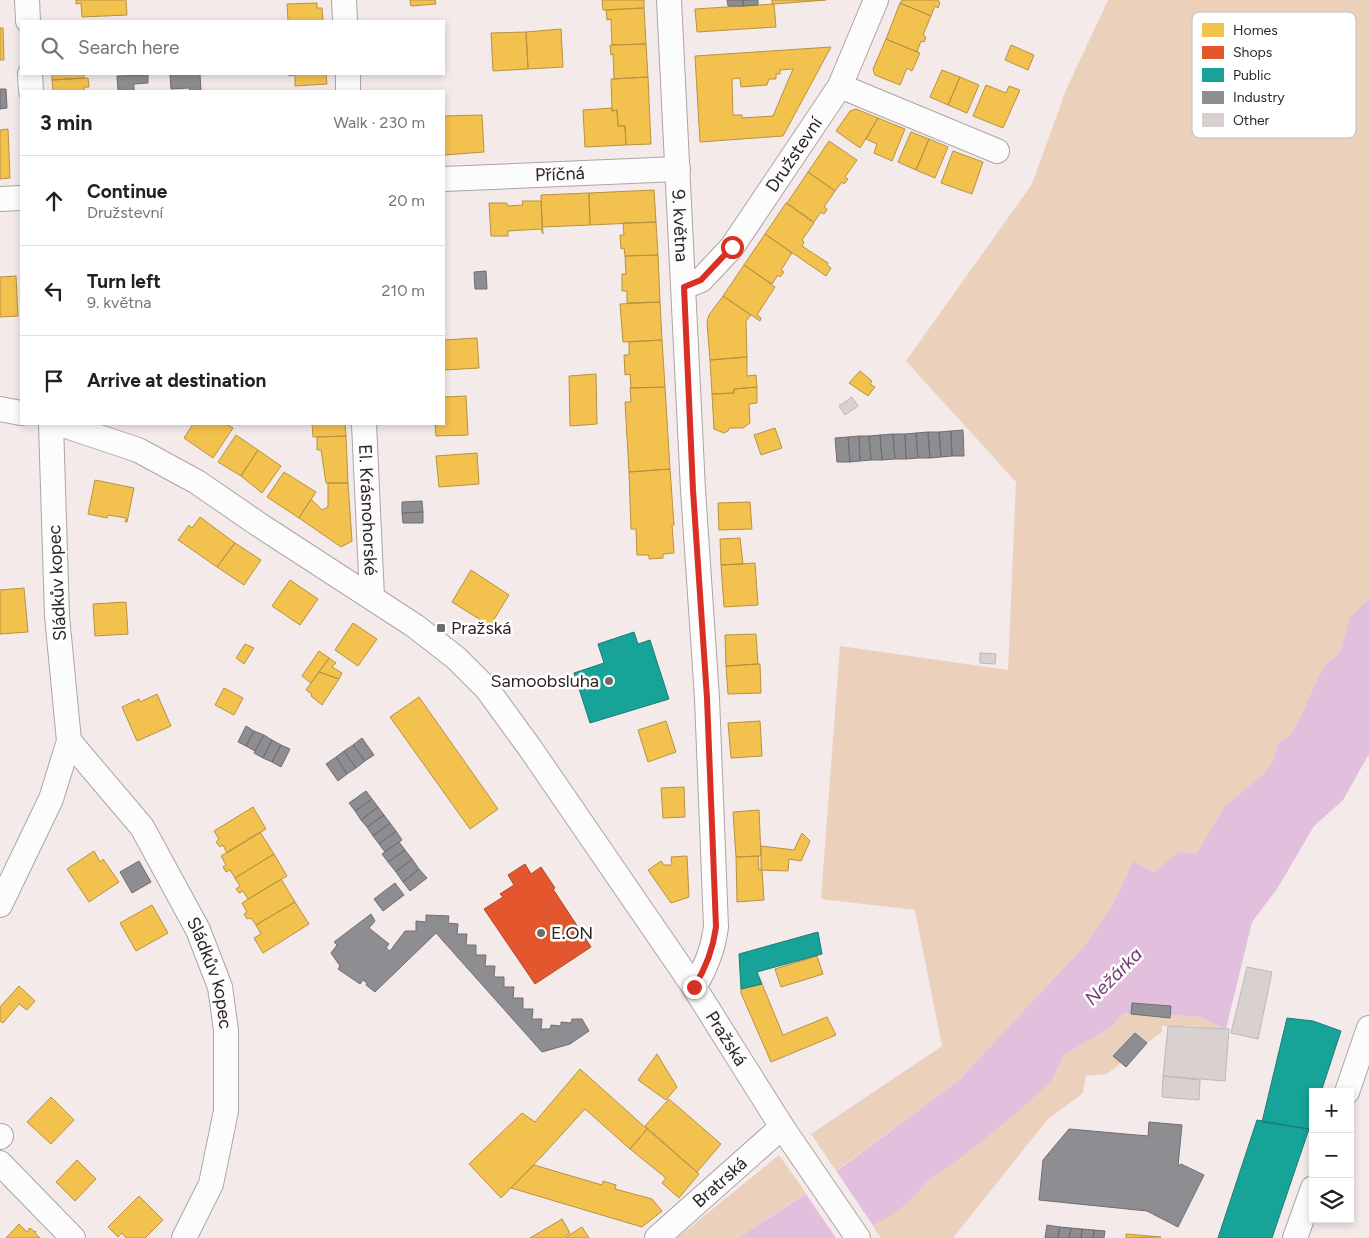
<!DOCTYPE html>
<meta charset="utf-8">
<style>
:root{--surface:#fff;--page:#f6f6f6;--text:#202124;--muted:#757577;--line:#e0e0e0}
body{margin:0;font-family:Figtree,sans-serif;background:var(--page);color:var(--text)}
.controls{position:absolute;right:15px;bottom:15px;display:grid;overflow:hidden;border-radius:0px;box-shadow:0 2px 8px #0003}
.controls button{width:45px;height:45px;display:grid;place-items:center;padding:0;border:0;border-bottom:1px solid var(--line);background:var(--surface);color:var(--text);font:25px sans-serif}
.stop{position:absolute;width:15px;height:15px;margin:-11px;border:4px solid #d93025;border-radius:50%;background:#fff}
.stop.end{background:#d93025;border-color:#fff;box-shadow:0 1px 5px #0008}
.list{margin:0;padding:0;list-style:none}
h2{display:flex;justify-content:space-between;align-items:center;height:65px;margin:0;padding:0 20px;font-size:21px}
h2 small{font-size:16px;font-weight:400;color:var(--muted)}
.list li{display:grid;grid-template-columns:32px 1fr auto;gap:15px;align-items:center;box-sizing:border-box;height:90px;padding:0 20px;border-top:1px solid var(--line)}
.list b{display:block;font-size:19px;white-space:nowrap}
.list p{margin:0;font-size:16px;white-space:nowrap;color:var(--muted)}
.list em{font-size:16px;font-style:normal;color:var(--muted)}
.icon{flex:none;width:28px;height:28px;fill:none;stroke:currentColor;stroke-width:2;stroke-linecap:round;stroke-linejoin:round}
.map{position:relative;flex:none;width:1369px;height:1238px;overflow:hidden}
.search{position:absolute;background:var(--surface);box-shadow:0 2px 8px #0003;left:20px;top:20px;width:425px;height:55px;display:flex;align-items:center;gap:12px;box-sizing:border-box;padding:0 18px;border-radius:0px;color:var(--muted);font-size:19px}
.panel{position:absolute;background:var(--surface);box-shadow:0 2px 8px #0003;left:20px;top:90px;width:425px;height:335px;border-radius:0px}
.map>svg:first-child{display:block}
.green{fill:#ebd1bb}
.water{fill:#e2bfdd}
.pier{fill:#f4eaea}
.homes{fill:#f2c14e;stroke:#b79242;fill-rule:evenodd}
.shops{fill:#e4572e;stroke:#ad482b}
.public{fill:#17a398;stroke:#1d7d76}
.industry{fill:#8d8d92;stroke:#706e71}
.building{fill:#d8d1d0;stroke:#bfb7b6}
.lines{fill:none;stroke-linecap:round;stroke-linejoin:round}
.minor-casing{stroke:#aca5a5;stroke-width:26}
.minor{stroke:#fdfcfc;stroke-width:24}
.route{stroke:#d93025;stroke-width:6}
.poi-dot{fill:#726a6a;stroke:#fff;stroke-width:2}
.labels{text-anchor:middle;stroke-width:5;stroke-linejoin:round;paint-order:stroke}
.street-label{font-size:18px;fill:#2c2525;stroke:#fff}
.poi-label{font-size:18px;fill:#2c2525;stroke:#fff;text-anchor:start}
.water-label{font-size:19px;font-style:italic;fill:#763e75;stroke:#fff}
.key{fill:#fff;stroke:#c0bebe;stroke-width:1}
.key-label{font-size:14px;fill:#2c2525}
</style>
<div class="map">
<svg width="1369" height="1238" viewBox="0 0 1369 1238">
<rect width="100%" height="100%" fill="#f4eaea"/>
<path class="green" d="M1108,0H1369V599L1350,617L1340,652L1323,667L1293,732L1277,745L1273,761L1264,773L1224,807L1197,853L1178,852L1154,872L1133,861L1112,906L1085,945L959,1080L836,1171L811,1134L942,1046L915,910L821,899L840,646L1008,670L1016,482L906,361L1032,184L1066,90Z
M1124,1013L1169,1018L1170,1015L1200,1017L1226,1029L1190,1026H1162V1032L1147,1043L1135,1033L1114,1056L1121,1063L1107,1074L1086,1076L1083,1093L1047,1120L953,1238H881L872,1225L908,1203L929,1180L962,1157L1052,1080L1064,1055L1111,1027Z
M779,1155L806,1193L738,1238H677Z"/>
<path class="water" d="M1369,599V754L1343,800L1314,826L1277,889L1252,922L1226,1029L1200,1017L1170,1015L1132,1003L1131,1014L1124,1013L1111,1027L1064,1055L1052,1080L1020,1110L962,1157L929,1180L908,1203L883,1220L845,1238H738L810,1191L959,1080L1085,945L1112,906L1133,861L1154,872L1178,852L1197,853L1224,807L1264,773L1273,761L1277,745L1293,732L1323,667L1340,652L1350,617Z"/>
<path class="pier" d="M835,1169L874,1227L851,1238H836L804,1191Z"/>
<path class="homes" d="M76,0H126L127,15L82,17L81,3L76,4Z
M410,0H435L436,4L411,6Z
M602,0H644V8L603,10Z
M772,0H826L774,4H772Z
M902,0H938L940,3L938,8L935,6L931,16L900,3Z
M317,3V8H322L323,21H288L287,4Z
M900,3L931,16L923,35L926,37L924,42L921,41L917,52L886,39Z
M774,4L776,27L697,32L695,9Z
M644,8L646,44L612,45L611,19L607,20L606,10Z
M0,28H3L4,60H0Z
M561,29L563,67L528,69L526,32Z
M526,32L528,69L493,71L491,33Z
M886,39L920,53L912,71L907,68L900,85L875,75L873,69Z
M646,44L648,77L614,79L613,54L611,55L610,45Z
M1011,45L1034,55L1028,70L1005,60Z
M831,47L783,136L700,142L695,56ZM793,69L773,116L742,118V115H733L732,79L740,78L741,87L767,85L769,79H776V74H780V70Z
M942,70L960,77L948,105L930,97Z
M52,74H84V78L52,80Z
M289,74H326L327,84L295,86V75L289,76Z
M648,77L651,144L626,145L625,126H618L617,110L612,111L611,79Z
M960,77L979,85L967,113L948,105Z
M88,78L89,87H84V91H53L52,80Z
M986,85L1006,93L1009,86L1020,90L1003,128L973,116Z
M612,108V111L617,110L618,126H625L626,145L585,147L583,110Z
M856,109L878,118L860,148L836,131L850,111Z
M482,115L484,152L444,155V116Z
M878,118L905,129L892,161L874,153L877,144L866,139Z
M8,129L10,178L0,179V130Z
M911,132L929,139L916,170L898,162Z
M929,139L948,147L935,178L916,170Z
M829,141L857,160L845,177L848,179L844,184L842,182L835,191L808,172Z
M953,151L983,162L972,194L941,183Z
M808,172L835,191L824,207L827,209L824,214L821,212L814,222L787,203Z
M654,190L656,222L590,225L589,193Z
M589,193L590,225L542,227L541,195Z
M522,201H541L543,234L541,229L508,231V236H491L489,203H507V206L523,205Z
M786,203L814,223L802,240L804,242L802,246L828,263L827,265L831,268L826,276L765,234Z
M656,222L658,255L625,256L624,248L621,249L620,235H624L623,223Z
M765,234L792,253L781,270L784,272L780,277L778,275L772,284L744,265Z
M658,255L660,302L627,303V291H622V274H626L625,256Z
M744,265L775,287L757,315L761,318L760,321L723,296Z
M16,276L18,316L0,317V277Z
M723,296L751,315L746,321L747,357L710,360L707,322L709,315Z
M660,302L662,340L623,342L620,304Z
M477,338L479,368L444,370V340Z
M662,340L665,387L631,388L630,374L625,375L624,355H629V342Z
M747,357V376L756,375L757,387L734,389V393L712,394L710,360Z
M860,371L872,381L870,384L875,387L868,396L849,383Z
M596,374L597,424L570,426L569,376Z
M665,387L670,469L629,472L625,402H631L630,388Z
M757,387V403L749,404L750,423L743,428H729L728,431L724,433L714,429L712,394L734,393V389Z
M466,396L468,435L436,436L435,424H444V397Z
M193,424H226L233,428L213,458L184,438Z
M312,424H345L346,436L313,437Z
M775,428L782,448L761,455L754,435Z
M236,435L258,450L241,476L218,462Z
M346,436L348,483H326L321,450H317V437Z
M258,450L281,466L262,493L241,476Z
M477,453L479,484L439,487L436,456Z
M670,469L674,525H672L674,553L663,554V558L649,559V555H637L636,529H631L629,472Z
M284,472L316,492L299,518L267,497Z
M95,480L134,488L127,522H125L126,518L108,515L107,518L88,514Z
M328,483H348L352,541L341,547L299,518L311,499L322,510L328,507Z
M750,502L752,529L719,530L718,503Z
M200,517L235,543L217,567L178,540L189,525L192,528Z
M740,538L743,564L721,565L720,539Z
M235,543L261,560L244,585L217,567Z
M755,563L758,605L724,607L721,565Z
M471,570L509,595L490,626L452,602Z
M290,580L318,599L300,625L272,606Z
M24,588L28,632L0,634V590Z
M126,602L128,634L95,636L93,604Z
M353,623L377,639L358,666L335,650Z
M756,634L758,664L726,666L725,635Z
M245,644L254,648L244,664L236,658Z
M319,651L329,658L311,683L302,676Z
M329,658L336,663L332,667L342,673L339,679L319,672Z
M758,664H760L761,693L728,694L726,666Z
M319,672L339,679L322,705L311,696L312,694L306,690Z
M224,688L243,698L234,715L215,705Z
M157,694L171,726L137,741L122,707L139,699L140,702Z
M419,697L498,809L470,829L390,717Z
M666,721L676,752L648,762L638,730Z
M760,721L762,756L731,758L728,723Z
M684,787L685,817L663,818L661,788Z
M253,807L266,829L227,853L223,845L220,847L216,842L219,839L214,831Z
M759,810L761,856L736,857L733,812Z
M260,832L274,854L235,878L230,870L226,872L223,867L226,865L221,856Z
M802,833L810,841L801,861L789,859L788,871L761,870V846L794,850Z
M94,851L100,862L103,859L119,882L89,902L67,869Z
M274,854L287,876L248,899L243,891L239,893L236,889L240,886L235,878Z
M687,856L689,897L671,903L648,870L661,861L664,865H672L671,857Z
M758,856L759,870H762L764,900L737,902L736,857Z
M281,879L295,902L256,925L251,918L247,919L244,914L247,912L242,903Z
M295,902L309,924L263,953L254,938L261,934L256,925Z
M152,905L168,933L136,951L120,923Z
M817,956L823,974L781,987L775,969Z
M762,984L783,1035L827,1017L836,1035L771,1062L741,993V989Z
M19,986L35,1001L27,1010L19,1004L3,1023L0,1021V1007Z
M657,1054L677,1087L666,1100L638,1080Z
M580,1069L647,1129L630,1149L585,1109L543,1155L501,1198L469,1164L522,1113L535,1122Z
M51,1097L74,1120L51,1144L27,1122Z
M669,1099L721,1144L697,1172L645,1126Z
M647,1129L699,1174L679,1198L662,1183L666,1178L630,1149Z
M77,1160L96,1179L75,1201L56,1182Z
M534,1165L602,1185L603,1181L616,1185L615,1189L652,1199L662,1211L642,1227L511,1188Z
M139,1196L163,1220L145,1238H126L122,1233L118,1237L108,1227Z
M562,1219L570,1233L562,1238H530Z
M19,1224L27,1232L30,1228L35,1232L36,1231L35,1233L40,1238H6Z
M582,1227L589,1238H565Z
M1126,1234L1161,1237L1126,1238Z"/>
<path class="shops" d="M525,864L531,874L541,867L555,888L553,889L591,947L535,984L484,909L503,897L500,894L514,885L508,875Z"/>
<path class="public" d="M634,632L638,644L650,640L669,699L590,723L574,673L604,663L598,644Z
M818,932L822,954L757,972L762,984L741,989L739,954Z
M1287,1018L1313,1021L1341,1031L1321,1092H1313V1117L1309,1129L1262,1122Z
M1257,1120L1309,1129L1272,1238H1218Z"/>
<path class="industry" d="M727,0H743V6H728Z
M743,0H758V5L743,6Z
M170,74H200L201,91H190L189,88L171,89Z
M148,75V83L134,84V91H118L117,76Z
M0,89H6L7,108L0,109Z
M486,271L487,289H475L474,272Z
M963,430L964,456H952L951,431Z
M951,431L952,456L941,457L939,432Z
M928,432H939L941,457L930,458Z
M928,432L930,458H918L916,433Z
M916,433L918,458L906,459L905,434Z
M893,434H905L906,459H895Z
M893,434L895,459L882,460L880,435Z
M880,435L882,460H871L869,436Z
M859,436H869L871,460L860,461Z
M859,436L860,461L850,462L848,437Z
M848,437L850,462H837L835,438Z
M422,501L423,512L402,513V502Z
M423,512V523H403L402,513Z
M246,726L254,731L246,746L238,742Z
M254,731L264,735L255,751L246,746Z
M264,735L272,740L263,758L254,753Z
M362,738L374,755L365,761L353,745Z
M272,740L281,745L272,762L263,758Z
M281,745L290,749L281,767L272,762Z
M353,745L365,761L356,768L344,751Z
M344,751L356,768L347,774L336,757Z
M336,757L347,774L338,781L326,764Z
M366,791L372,799L355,811L349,803Z
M372,799L378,807L361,820L355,811Z
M378,807L384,815L367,827L361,820Z
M384,815L390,823L373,836L367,827Z
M390,823L396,831L379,844L373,836Z
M396,831L402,840L385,852L379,844Z
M399,842L405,850L388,862L382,854Z
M405,850L412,859L396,872L388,862Z
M412,859L419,869L403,882L396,872Z
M139,861L151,882L132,893L120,872Z
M419,869L427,878L410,891L403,882Z
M395,883L404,895L383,911L374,899Z
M371,914L375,921L369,928L389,944L386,948L390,951L405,931H416V921L426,922V915L449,916L448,923L458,924L457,934H467L466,945H476V955H486L485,966H495L494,977H504V987H514L513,998H523V1009H533L532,1019H542L541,1029H550L551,1025L561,1026V1022L571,1023L572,1019H582L589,1031L570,1044L542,1052L436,933L375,992L366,985L367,983L363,980L360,984L338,969L340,966L331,953L337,945L334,942Z
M1132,1003L1171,1006L1170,1018L1131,1014Z
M1135,1033L1147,1043L1126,1067L1113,1056Z
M1149,1122L1182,1125L1178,1166L1181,1164L1204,1175L1178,1227L1147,1211L1039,1200L1043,1160L1069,1129L1148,1136Z
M1047,1225L1060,1227L1058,1238H1045Z
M1060,1227L1071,1228L1069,1238H1058Z
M1071,1228L1082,1229L1081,1238H1069Z
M1082,1229L1094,1230L1093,1238H1081Z
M1094,1230L1105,1231L1104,1238H1093Z"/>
<path class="building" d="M852,397L858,406L845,415L839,406Z
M980,653L996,654L995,664L980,663Z
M1247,967L1272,972L1258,1039L1231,1033Z
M1168,1026L1229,1029L1225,1081L1163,1076Z
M1163,1076L1200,1080L1199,1100L1162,1097Z"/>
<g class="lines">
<defs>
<g id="minor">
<path d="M27,0L28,21"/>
<path d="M344,0L345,21"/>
<path id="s1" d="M669,0L693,490L707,698L716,927C713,950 706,968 694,987"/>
<path d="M30,74L31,91"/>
<path d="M348,74V91"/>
<path d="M840,86L997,151"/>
<path id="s2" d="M444,179L678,169"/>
<path d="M0,199L21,198"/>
<path id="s3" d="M684,287L701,280L732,247L840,86L876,0"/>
<path d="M0,409L21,413"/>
<path id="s4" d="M60,424L138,450L197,482L258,524L415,626L456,658L487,689L530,748L694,987L782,1127L858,1238"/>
<path id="s5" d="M364,424L372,597"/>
<path id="s6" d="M69,741L142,827L198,930L220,987L226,1030V1111L211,1184L184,1238"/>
<path d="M0,905L51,799L69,741L57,616L51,424"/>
<path d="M1347,1092L1369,1028"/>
<path d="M0,1137L1,1136"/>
<path d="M0,1163L73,1238"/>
<path id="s7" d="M657,1238L782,1127"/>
<path d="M1295,1238L1313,1188"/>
</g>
</defs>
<use href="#minor" class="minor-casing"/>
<use href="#minor" class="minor"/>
</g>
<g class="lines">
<path class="route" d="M694,987C706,968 713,950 716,927L707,698L693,490L684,287L701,280L732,247"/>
</g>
<g class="poi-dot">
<rect x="436" y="623" width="10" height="10" rx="2.5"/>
<circle cx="609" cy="681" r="5"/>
<circle cx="541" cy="933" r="5"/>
</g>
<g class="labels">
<g class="street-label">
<text dy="6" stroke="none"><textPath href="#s3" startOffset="175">Družstevní</textPath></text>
<text dy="6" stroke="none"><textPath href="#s2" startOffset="116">Příčná</textPath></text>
<text dy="6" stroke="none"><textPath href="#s1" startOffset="226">9. května</textPath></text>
<text dy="6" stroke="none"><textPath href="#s5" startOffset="86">El. Krásnohorské</textPath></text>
<text transform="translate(57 583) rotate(-93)" y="6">Sládkův kopec</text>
<text dy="6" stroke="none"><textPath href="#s6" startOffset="275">Sládkův kopec</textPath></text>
<text dy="6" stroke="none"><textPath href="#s4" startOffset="930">Pražská</textPath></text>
<text dy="6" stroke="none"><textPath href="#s7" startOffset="84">Bratrská</textPath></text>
</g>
<g class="poi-label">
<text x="451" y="634">Pražská</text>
<text x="599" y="687" text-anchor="end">Samoobsluha</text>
<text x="551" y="939">E.ON</text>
</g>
<g class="water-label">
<text transform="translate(1113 976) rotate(-45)" y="7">Nežárka</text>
</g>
</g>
<rect x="1192" y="12" width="164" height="126" rx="8" class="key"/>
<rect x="1202" y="23" width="22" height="14" fill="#f2c14e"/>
<rect x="1202" y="46" width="22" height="13" fill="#e4572e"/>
<rect x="1202" y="68" width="22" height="14" fill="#17a398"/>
<rect x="1202" y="91" width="22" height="13" fill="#8d8d92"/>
<rect x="1202" y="113" width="22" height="14" fill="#d8d1d0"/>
<g class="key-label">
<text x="1233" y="35">Homes</text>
<text x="1233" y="57">Shops</text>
<text x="1233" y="80">Public</text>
<text x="1233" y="102">Industry</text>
<text x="1233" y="125">Other</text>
</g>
</svg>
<div class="controls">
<button>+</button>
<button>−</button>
<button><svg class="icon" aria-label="layers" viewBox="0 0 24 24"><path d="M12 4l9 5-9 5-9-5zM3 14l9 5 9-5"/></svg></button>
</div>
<div class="stop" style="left:732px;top:247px"></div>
<div class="stop end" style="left:694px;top:987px"></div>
<div class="search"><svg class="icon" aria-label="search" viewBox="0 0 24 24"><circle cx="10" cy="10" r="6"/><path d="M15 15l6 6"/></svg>Search here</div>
<section class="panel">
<h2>3 min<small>Walk · 230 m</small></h2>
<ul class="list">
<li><svg class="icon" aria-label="ahead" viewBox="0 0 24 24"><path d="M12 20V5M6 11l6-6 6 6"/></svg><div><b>Continue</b><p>Družstevní</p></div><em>20 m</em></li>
<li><svg class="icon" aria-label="left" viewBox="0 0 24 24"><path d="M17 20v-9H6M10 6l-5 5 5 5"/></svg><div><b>Turn left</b><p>9. května</p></div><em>210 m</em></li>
<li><svg class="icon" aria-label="arrive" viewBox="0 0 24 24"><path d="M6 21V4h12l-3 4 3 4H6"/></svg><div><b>Arrive at destination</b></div></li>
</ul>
</section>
</div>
